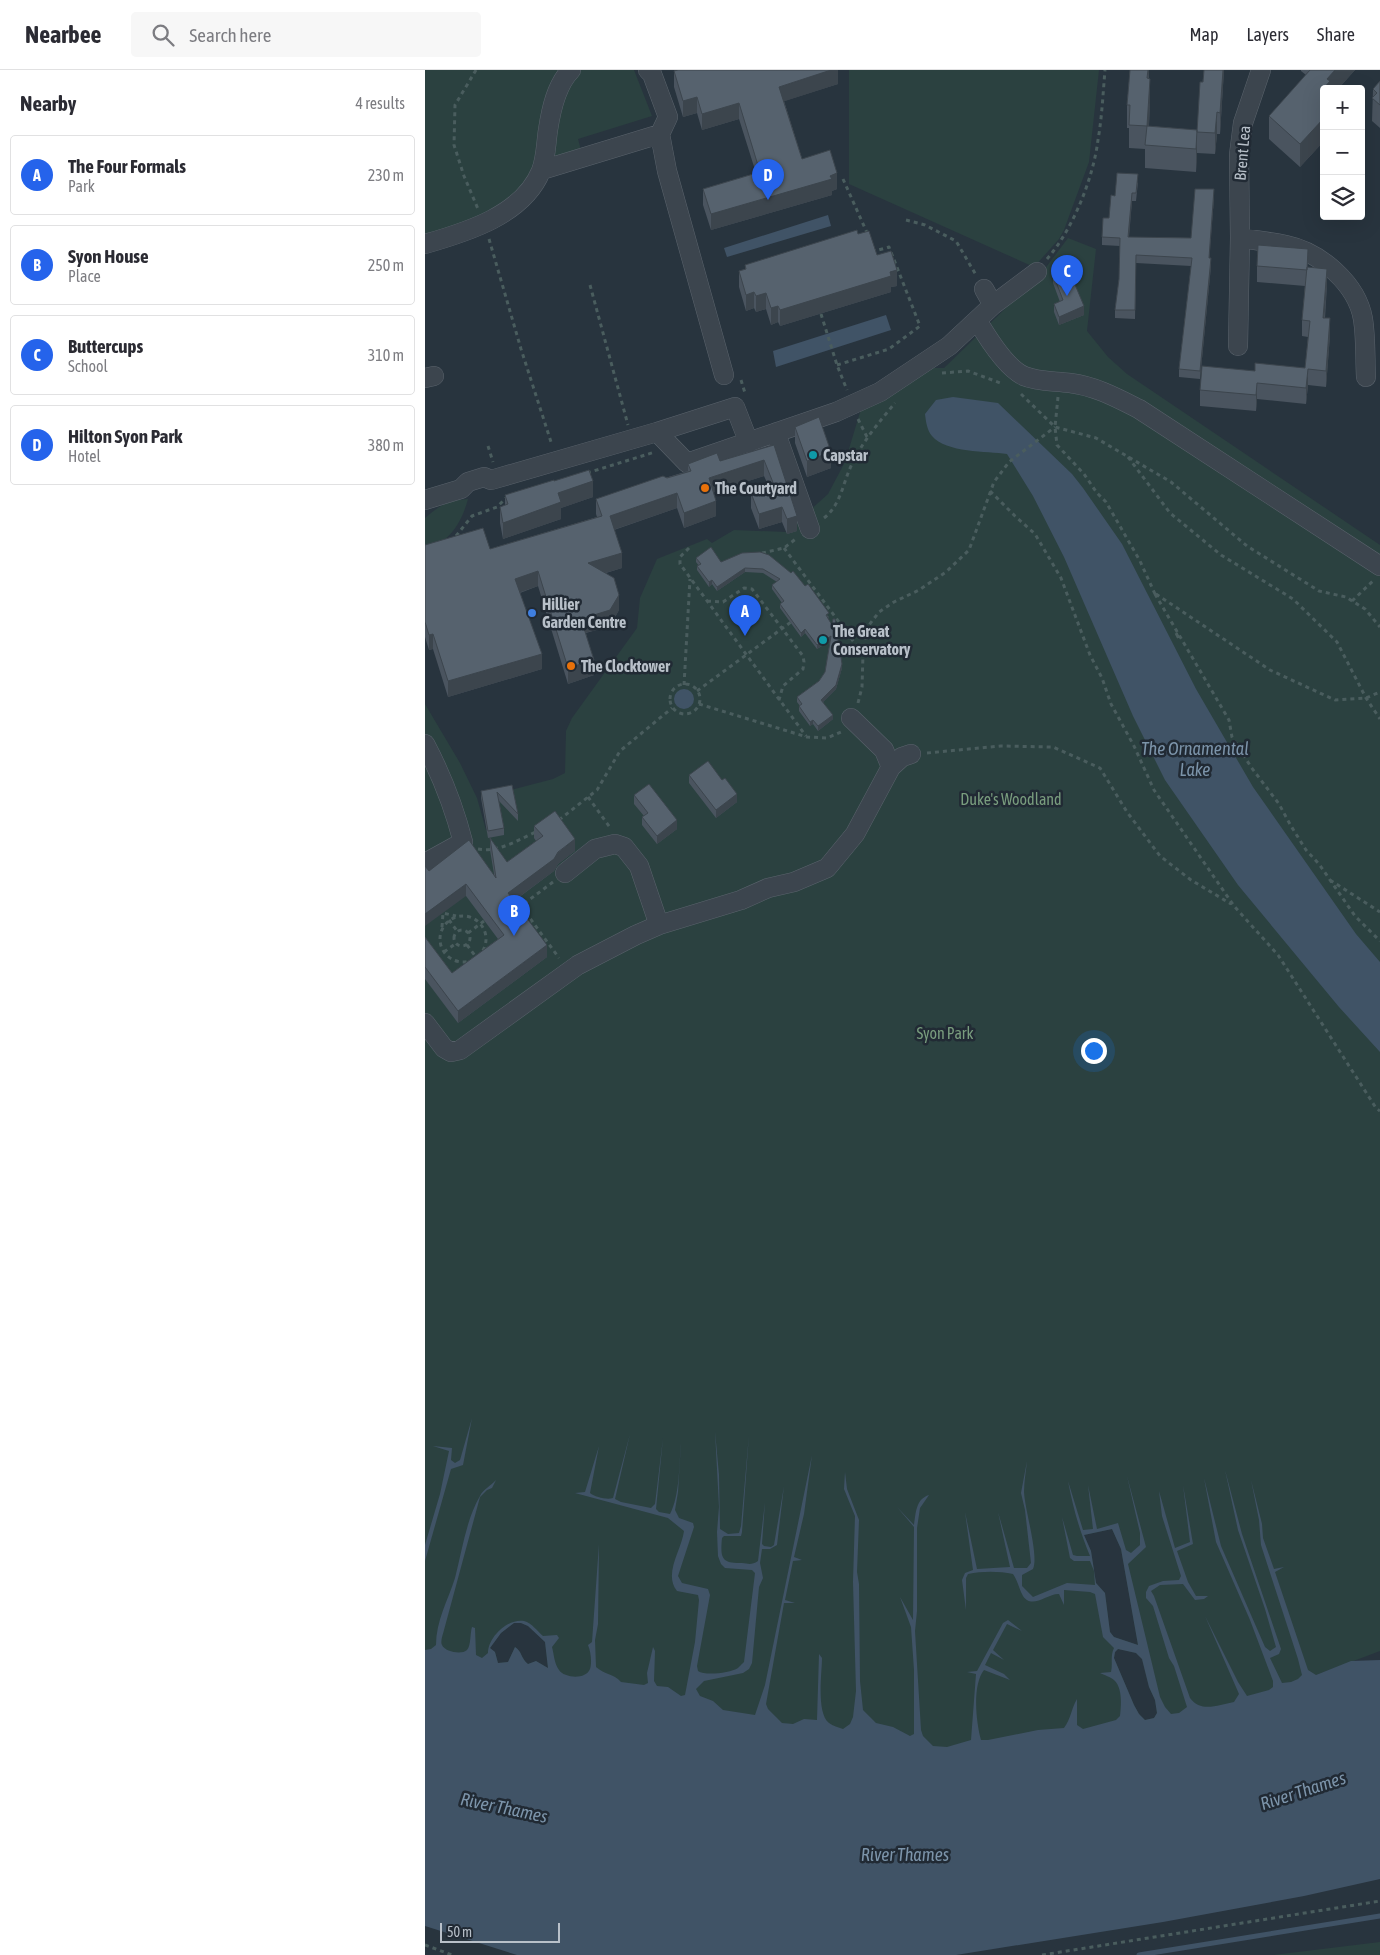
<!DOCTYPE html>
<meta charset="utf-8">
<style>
:root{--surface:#fff;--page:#f7f7f7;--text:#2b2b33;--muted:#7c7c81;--line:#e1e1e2;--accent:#2563eb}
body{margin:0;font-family:"Asap Condensed",sans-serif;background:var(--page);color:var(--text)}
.controls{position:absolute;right:15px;top:15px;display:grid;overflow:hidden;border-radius:5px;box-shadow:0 5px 20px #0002}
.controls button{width:45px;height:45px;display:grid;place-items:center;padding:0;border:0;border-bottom:1px solid var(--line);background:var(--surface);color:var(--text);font:25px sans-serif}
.scale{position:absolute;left:15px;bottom:12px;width:120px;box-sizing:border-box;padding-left:5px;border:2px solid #b8c0c9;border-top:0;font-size:14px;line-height:18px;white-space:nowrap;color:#b8c0c9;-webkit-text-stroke:4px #212a34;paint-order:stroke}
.you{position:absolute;left:668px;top:980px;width:18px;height:18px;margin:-12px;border:4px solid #fff;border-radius:50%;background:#1a73e8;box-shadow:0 0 0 8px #1a73e833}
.badge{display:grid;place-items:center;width:32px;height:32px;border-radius:50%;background:var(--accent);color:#fff;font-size:16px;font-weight:700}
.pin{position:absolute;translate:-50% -41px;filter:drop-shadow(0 1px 2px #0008)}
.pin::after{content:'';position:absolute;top:26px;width:18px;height:15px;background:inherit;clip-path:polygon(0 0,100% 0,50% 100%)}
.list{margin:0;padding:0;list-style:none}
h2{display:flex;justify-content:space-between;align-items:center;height:65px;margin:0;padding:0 20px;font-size:21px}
h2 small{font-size:16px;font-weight:400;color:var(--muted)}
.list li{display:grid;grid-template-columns:32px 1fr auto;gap:15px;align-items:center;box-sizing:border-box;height:80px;margin:0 10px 10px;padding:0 10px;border:1px solid var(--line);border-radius:5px}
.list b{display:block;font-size:19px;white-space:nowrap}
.list p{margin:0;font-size:16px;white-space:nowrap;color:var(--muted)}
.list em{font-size:16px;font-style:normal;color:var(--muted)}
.icon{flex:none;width:28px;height:28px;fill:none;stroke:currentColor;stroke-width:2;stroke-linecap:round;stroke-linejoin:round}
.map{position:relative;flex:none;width:955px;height:1885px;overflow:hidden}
header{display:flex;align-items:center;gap:30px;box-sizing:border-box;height:70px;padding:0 25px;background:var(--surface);border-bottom:1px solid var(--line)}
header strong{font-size:24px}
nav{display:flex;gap:28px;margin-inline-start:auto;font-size:18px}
.search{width:350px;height:45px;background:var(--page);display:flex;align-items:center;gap:12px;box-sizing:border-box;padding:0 18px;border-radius:5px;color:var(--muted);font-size:19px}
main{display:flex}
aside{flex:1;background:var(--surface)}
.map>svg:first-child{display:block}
.green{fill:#2b4140;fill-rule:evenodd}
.water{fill:#405366;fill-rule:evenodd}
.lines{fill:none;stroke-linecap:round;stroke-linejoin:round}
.stream{stroke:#405366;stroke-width:5}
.minor-casing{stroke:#5a636c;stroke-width:20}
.path{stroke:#4a5d5e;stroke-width:3;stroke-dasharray:4 4;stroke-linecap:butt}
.minor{stroke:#3c454e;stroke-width:19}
.wall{fill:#4a545f}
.shaded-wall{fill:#3c454d}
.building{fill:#56626e;stroke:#3c454d}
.culture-dot{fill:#0f9aa8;stroke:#212a34;stroke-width:2}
.food-dot{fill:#e8710a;stroke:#212a34;stroke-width:2}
.shop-dot{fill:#3f7fe0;stroke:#212a34;stroke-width:2}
.labels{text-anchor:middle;stroke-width:5;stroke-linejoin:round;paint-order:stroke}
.street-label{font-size:16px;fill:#b8c0c9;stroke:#212a34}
.poi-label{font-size:16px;font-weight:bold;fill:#b8c0c9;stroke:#212a34;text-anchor:start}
.park-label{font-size:16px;fill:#799d7e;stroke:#212a34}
.water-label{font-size:18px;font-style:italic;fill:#7c94aa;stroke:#212a34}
</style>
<header>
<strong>Nearbee</strong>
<div class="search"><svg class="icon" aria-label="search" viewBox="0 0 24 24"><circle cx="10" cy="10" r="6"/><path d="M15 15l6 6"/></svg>Search here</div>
<nav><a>Map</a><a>Layers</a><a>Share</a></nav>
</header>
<main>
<aside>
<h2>Nearby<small>4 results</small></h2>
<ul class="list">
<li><span class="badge">A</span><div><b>The Four Formals</b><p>Park</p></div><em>230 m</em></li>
<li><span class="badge">B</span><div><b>Syon House</b><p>Place</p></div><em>250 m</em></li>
<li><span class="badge">C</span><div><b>Buttercups</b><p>School</p></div><em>310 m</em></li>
<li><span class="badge">D</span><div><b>Hilton Syon Park</b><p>Hotel</p></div><em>380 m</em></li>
</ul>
</aside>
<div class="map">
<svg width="955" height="1885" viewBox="0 0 955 1885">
<rect width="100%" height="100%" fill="#28343e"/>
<path class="green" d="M0,0H140L113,84L101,114L61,147L0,167Z
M152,0H209L227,46L153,69L157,84L125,93L131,39Z
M424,0H674L664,92L639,160L634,169L609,197L424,114Z
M643,168L671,179L662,261L683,287L702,304L955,475V1581L894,1604L755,1689L0,1661V634L35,693L52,728L61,760L78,758L71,724L128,709L140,703L141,661L147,648L212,558L215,528L232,489L282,469L287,473L309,460L361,462L403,424L420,392L436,339L508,298H519L616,204ZM687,1459L696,1479L713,1575L689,1567L685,1562L680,1523L671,1513L666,1481L659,1465ZM89,1553H96L103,1556L120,1572L123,1598L111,1591L103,1594C96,1589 97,1581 90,1577L83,1592L73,1593L70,1582L65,1578L76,1563ZM693,1579L711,1583L717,1589L724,1617L730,1630L732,1643L729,1648L720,1650L714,1644L709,1635L689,1588L690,1582Z
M43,429C39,444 32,460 19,470C14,474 6,475 0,477V448C17,434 21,431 43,429Z
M955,1872V1885H848Z"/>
<path class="water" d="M403,145L406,156L302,187L299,178Z
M461,245L466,260L351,297L348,281Z
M528,327L573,333L647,404L658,418L697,474L771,619L828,717L931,864L955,892V982L914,937L813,815L740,710L708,646L639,487L608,426L582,384C562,381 521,383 507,366C502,360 501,352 500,344L511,330Z
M249 629a10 10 0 1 1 20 0a10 10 0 1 1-20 0Z
M47,1348L38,1395L26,1399L0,1491V1475L15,1424L24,1381L8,1376L27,1378L26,1390L30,1393L35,1390Z
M290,1361L294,1405L295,1459L303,1464L314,1463L316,1456L324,1364L317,1462L316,1466H299L297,1468C295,1489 297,1493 317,1493C324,1494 327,1495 333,1491L340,1432L337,1474L339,1476L346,1477L349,1475L359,1416L352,1475L345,1479H337L335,1493L338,1508L334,1517L327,1593L324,1599L318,1603L279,1611L271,1619L275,1626L288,1631L298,1640L330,1645L340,1615L387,1385L379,1444L369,1487L377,1490L368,1491L360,1530L370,1533H359L341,1634L343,1639L357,1653L368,1654L379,1649L392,1650L394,1584L397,1588C397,1603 391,1643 404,1653C408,1656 413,1657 418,1659L425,1654L428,1647L431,1621L428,1512L430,1446L419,1419L420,1402L422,1419L434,1450L432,1502L434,1514L435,1611L438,1640L451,1653L468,1657L485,1666L489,1664V1600L486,1557L475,1527L488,1550L489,1457L472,1437L489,1455C491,1442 491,1429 504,1425L495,1438L492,1458V1541L490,1561L496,1660L498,1666L508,1676L522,1677L546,1670L551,1604L542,1602L552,1601L578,1553L583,1550L597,1561L582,1554L568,1580L579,1590L566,1583L560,1595L579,1604L585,1610L559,1600C547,1615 551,1652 556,1670H563L613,1660L639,1658C646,1649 646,1639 652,1629V1655L658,1659L691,1650L695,1646C696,1636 698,1618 689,1610C686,1607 679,1605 675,1603L686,1602C688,1594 685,1586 689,1578L678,1567L670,1524L665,1522L639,1520V1535L634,1524C623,1523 607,1540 598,1526C594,1519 593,1511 588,1504C574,1501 557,1501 543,1504L541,1508V1540L537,1510L540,1503L548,1500L540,1442L552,1499L585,1497L573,1442L589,1498H602L606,1493L600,1440L596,1423L602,1391C601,1401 599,1412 599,1422C600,1441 614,1485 608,1499L597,1505V1516L608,1527L642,1513L670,1515L669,1501L665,1491H649L645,1488L637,1447L648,1485L652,1486H665C655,1462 648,1438 643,1411L658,1460L668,1459L663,1415L672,1459L693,1453L701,1480L706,1483L715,1475V1463L702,1406L721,1477L703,1494L735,1627L740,1637L746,1644L754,1643L762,1637L749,1596L744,1588L728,1536L721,1528V1522L724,1516L738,1511L754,1510L756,1506L737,1446L734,1421L750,1478L765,1472L758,1415L768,1474L752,1481L763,1512L771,1526H783L779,1529L770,1530L758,1514L735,1515L726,1521L729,1526L765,1628C776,1643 793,1635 809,1632L814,1624L780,1546L813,1612L822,1626L844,1620L848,1617V1611L825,1550L791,1472L779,1408L796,1476L840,1577L845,1581L851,1577L840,1539L813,1460L800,1400L817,1464L856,1579L854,1584L845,1588L857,1613L866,1612L873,1609L877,1605L873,1589L836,1475L834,1450L826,1410L837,1454L838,1468L849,1499L859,1497L850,1502L883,1600L891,1605L926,1591L955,1590V1809L879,1826L738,1852L531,1885H92L0,1856V1580L6,1579L11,1575C11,1551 23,1530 30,1508C37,1481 41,1450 55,1426C58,1419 66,1416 71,1410L67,1418L62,1420L55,1427L19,1560C18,1564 15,1572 17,1575C20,1582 37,1585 42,1580C46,1576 45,1563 47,1557L50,1558L51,1585L57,1588L63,1583C63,1567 83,1548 99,1551C107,1553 112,1561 118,1566L132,1565L134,1568L127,1577C129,1584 129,1593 134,1600C139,1608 161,1610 165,1599C167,1593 166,1582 163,1575L167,1572L174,1474L173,1554L170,1570L171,1597C180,1605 188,1603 196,1612L219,1615L223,1613L222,1603L228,1577L230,1581L229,1611L232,1616L243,1617L256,1626L260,1625L270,1572L274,1530L273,1525L252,1521C238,1504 257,1479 259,1461L243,1448L150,1423L160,1422L174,1376L165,1423C170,1427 182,1430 188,1428L205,1364L190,1429L196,1432L226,1438L230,1434L238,1368L231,1439L234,1442L245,1444C255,1426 254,1393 256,1372L253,1422L250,1440L254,1448L268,1453L269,1457L253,1506L257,1513L283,1519L285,1525L272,1596L273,1601C280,1606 305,1603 313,1598C314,1597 318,1593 319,1592L330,1503L327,1500L300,1498L296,1494L293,1486L292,1462L294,1437ZM687,1459L696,1479L713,1575L689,1567L685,1562L680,1523L671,1513L666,1481L659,1465ZM89,1553H96L103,1556L120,1572L123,1598L111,1591L103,1594C96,1589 97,1581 90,1577L83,1592L73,1593L70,1582L65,1578L76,1563ZM693,1579L711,1583L717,1589L724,1617L730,1630L732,1643L729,1648L720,1650L714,1644L709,1635L689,1588L690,1582Z"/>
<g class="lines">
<path class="stream" d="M714,1885L955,1846"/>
<defs>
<path id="minor" d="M223,0L227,4L243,47L235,64L242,101L299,305
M836,0L818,53L814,85L815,168C831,170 846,172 861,175C895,182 932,214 938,249C941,268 940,288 941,307
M117,100L235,64
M0,174C42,162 98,145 116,101C121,89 121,73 123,60C126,40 131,15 146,0
M559,219L568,235
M552,250C562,267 581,298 599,306C613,312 631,311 645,313C670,316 692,328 714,339L955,496
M813,276L815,168
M0,308L9,306
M232,362L310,337L324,373
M352,362L353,369L385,459
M0,430L36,419L43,412L59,407L66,410L232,362L262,393L411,342L455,322L524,276L568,235L612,202
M426,648L459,680L466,697
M0,674C17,706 29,737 38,772L0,793
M140,803L170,779L190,774L199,777L214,796L234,855
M0,953L19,978L26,982L35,980L153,895L211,865L234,855L316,830L343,818L369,812L402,798L430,764L466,697L477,687L486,684"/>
</defs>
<use href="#minor" class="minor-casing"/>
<path class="path" d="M51,0L30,35L29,75L39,106L53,139
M418,109L443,165
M481,150L500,155L531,171L551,205
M64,169L96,279L127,375
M622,189C648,159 668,109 673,70C677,47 678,23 680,0
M165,215L203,355
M396,244L412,295L422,320
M412,295L464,279L495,256L464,177L450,181L449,180
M517,303L543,301L578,314
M316,310L320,323
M596,324L630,357L671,368L746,412L822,476L894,521L921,527L940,539L955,557
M633,327L630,357L632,375L659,404L672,423L681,432L715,491L730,524
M433,349L443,369
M63,376L68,392
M703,387L745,443L796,485L868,529L912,572L941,628L955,649
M162,403L230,382
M565,421L590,446L610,464L636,508L665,585L677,608L686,634L709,676L729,720L809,836L853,885L951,1038L955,1041
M399,448C416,435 418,412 427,394C437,372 455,351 470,333
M31,466L47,446L72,437L82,427
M264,478L255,487V494L381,666
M359,478L437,583
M337,483L359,478L372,468
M730,524L804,650L807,667L826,697L854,734L866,756L881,780L894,794L930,846L955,871
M731,524L845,600L910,630L941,628L955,622
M282,531L298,532L319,518L327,519L378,586L379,592L378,599L358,616L354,630
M927,531L949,510
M751,563L754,569L751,563
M245 629a15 15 0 1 1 30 0a15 15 0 1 1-30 0Z
M259,615L265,509
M272,621L366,552
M433,633L437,617L438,584L444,555L454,542L469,532L494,520L521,502L544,480L569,412L584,392L630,357
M274,634L382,667L402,668L416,662
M502,683L576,676L628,677L675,698L702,742L735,786L766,810L806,834
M163,727L186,759
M134,750L172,720L195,681L247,638
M53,779C73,783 95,769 113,761
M905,810L955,842
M128,812L96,836L134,888
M15 869a23 23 0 1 1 46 0a23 23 0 1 1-46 0Z
M24,850L32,861
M17,857L18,843L31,846
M29 868a8 8 0 1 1 16 0a8 8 0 1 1-16 0Z
M43,863L59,851
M42,875L51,887
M19,882L30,874
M0,1875L27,1885
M617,1885L955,1831"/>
<use href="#minor" class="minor"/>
</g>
<path class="wall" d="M413,0V14L359,31L377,89L412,119L407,121V125L286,160L278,135V119L331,103L314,49L277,60L272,43L258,47L249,17V1Z
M705,0H724V8L725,32L724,56L772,60L779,0H799L795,64H792L790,84L772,83L771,102L720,98V79L704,78V58H702V35Z
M876,0H930L913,19H899V71L875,97L844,69V46L881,5L876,1Z
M955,11V58L947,51L948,19Z
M713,112L711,131H707L704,167L766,168L789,128L784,188L786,196L775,309L754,307V299L766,196L711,193L710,249L690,248V240L694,209L695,176L677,175V167L684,148Z
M433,164L452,185L472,216L466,217V222L355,256L353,252L346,255L341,239L331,242L329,238L321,241L314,217V201L320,199V195Z
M832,196L883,197L902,215L900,248L905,265L901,317L883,315L881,334L832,329L831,341L775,336V320L830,301L880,298L883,267L877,266V250L880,216L832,212Z
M628,204L659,245L634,255L629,242V234L635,232L628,213Z
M370,357L406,398L382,407L370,373Z
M349,375L372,461L362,464L357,452L334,459L326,438V423L344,417L339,406L288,422L291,446L259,458L252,438L189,460L197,498L181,503L194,540L185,556L161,563L169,605L143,614L113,516L95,523L117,599L23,627L8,579L4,580L0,567V475L65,479L172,447L171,444V429L263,401V394L295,391Z
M129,411L168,427L136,438V449L78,469L75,453V437L80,435V425Z
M335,482L404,547L403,548L417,598L411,619L398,632L408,649L393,661L388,654L385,656L374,641V636H375L372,632V627L394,611L400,602L405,571L392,579L380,563L376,567L355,538V534L357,533L347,519V515L352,512L338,503L320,502L292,521L287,514L284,517L272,500V496H274L271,492V488L296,492Z
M264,705L312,732L291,748L264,713Z
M87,715L93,744V751L74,731L79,758V765L63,768L56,728V721Z
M209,725L252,759L232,774L217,755V747L219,746L209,734Z
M109,756L150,781L133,794L129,801L89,831L122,887L33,953L0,909V867L27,903L73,869L41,826L4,801L69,804L65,780V768L82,792L111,771L109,768Z"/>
<path class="shaded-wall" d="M406,0H413V14L354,33V17Z
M723,0H724L722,32Z
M798,0H799L795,64V43Z
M910,0H930L913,19H899L902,9Z
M725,9V32L723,75L722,56Z
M272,27V43L258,47V31Z
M314,33V49L277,60V44Z
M792,42V64L790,84V63Z
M899,48V71L875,97V74Z
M772,60V83L771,102V79Z
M412,103V119L407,121V125L286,160V144Z
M789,119V128L784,196V188Z
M707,123V131L703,175V167Z
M786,188V196L775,309V301Z
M902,199V215L898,264V248Z
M472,200V216L466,217V222L355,256V240Z
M329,222V238L321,241V225Z
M341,223V239L331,242V226Z
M353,236V252L346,255V238Z
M659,236V245L634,255V247Z
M905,248V265L901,317V301Z
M883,299V315L881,334V318Z
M832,313V329L831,341V325Z
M406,382V398L382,407V391Z
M339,390V406L284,424V408Z
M168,411V427L136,438V449L78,469V453L133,423Z
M252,423V438L185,461V446Z
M291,431V446L259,458V443Z
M357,437V452L334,459V444Z
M372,446V461L362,464V449Z
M197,483V498L163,508V493Z
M320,498V502L292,521V517Z
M113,501V516L90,524V509Z
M287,510V514L284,517V512Z
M194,525V540L185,556L156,564V549Z
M380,559V563L376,567V563Z
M8,564V579L4,580V565Z
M406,566V570L392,579V575Z
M117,584V599L23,627V611Z
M169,590V605L143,614V598Z
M417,594V598L411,619L396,634V630Z
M408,645V649L393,661V656Z
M388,650V654L385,656V652Z
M312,724V732L291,748V740Z
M252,750V759L232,774V766Z
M150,769V781L133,794L129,801L83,835V823Z
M41,814V826L0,856V844Z
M122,875V887L33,953V941Z"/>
<path class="building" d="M253,0H406L354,17L377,89L405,80L412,103L405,106L407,109L286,144L278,119L335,102L314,33L277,44L272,27L258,31L249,1Z
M705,0H723L722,8L725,9L722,56L704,55L705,35H702Z
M779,0H798L795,43L792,42L790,63L772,62L775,12H778Z
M885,0H910L902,9L905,11L899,18L900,19H899V48L875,74L844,46Z
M955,11V35L947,28L952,23L948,19Z
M722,56L772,60L771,79L720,75Z
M692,103L713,104L711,123H707L703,167L766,168L770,119H789L784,188H786L775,301L754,299L767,188L711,185L710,240H690L694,209L695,168L677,167L678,148H684L686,125L690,126Z
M432,160L433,164L444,161L452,185L466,181L472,200L465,202L466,206L355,240L353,236L346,238L341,223L331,226L329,222L321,225L314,201L321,199L320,195Z
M833,175L883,179L882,200L832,196Z
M882,197L902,199L898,248H905L901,301L883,299L881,318L832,313L831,325L775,320L777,296L830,301V293L880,298L885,251L877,250Z
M643,198L659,236L634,247L629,234L638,230L628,204Z
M394,347L406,382L382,391L370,357Z
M349,375L372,446L362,449L357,437L334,444L326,423L349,415L339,390L284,408L291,431L259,443L252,423L185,446L197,483L163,493L189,508L194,525L185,540L156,549L169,590L143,598L113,501L90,509L117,584L23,611L8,564L4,565L0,552V475L58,458L65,479L177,446L171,429L238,406L242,408L266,401L263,394L292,383L295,391Z
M164,400L168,411L133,423L136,432L78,453L75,437L83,434L80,425L129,410V411Z
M286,477L296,492L317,483L335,482L344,485L366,503L368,501L380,516L383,514L404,543L401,545L407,555L408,549H410L417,594L411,615L396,630L408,645L393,656L388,650L385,652L374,636L377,634L372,627L394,611L400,602L406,566L392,575L380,559L376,563L355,534L359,531L347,515L355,509L338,499L320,498L292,517L287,510L284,512L272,496L276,494L271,488Z
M283,691L297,710L300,708L312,724L291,740L264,705Z
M224,714L252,750L232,766L217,747L223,743L209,725Z
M87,715L93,744L72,722L79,758L63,761L56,721Z
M130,741L150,769L133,782L129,789L83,823L122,875L33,941L0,897V867L27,903L79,865L41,814L0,844V796L4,801L44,770L71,808L65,768L82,792L118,766L109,756Z"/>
<g class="culture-dot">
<circle cx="388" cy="385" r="5"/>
<circle cx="398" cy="570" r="5"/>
</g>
<g class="food-dot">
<circle cx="280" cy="418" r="5"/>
<circle cx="146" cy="596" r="5"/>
</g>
<circle class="shop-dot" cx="107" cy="543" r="5"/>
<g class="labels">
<g class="street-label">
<text transform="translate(817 83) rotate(-85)" y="6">Brent Lea</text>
</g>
<g class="poi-label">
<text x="398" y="391">Capstar</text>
<text x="290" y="424">The Courtyard</text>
<text x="117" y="540">Hillier<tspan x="117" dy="18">Garden Centre</tspan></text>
<text x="408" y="567">The Great<tspan x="408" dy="18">Conservatory</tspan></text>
<text x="156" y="602">The Clocktower</text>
</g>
<g class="park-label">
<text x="586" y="735">Duke's Woodland</text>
<text x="520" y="969">Syon Park</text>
</g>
<g class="water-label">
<text x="770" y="685">The Ornamental<tspan x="770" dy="21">Lake</tspan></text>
<text transform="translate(878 1721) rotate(-18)" y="6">River Thames</text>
<text transform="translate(79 1738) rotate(12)" y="6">River Thames</text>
<text x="480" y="1791">River Thames</text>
</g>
</g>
</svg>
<div class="controls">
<button>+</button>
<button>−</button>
<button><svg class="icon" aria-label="layers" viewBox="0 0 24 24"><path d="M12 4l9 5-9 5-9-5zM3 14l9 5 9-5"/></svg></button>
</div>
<div class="scale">50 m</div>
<div class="you"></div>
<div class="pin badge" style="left:320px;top:566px">A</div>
<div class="pin badge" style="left:89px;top:866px">B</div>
<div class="pin badge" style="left:642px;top:226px">C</div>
<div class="pin badge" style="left:343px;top:130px">D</div>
</div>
</main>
